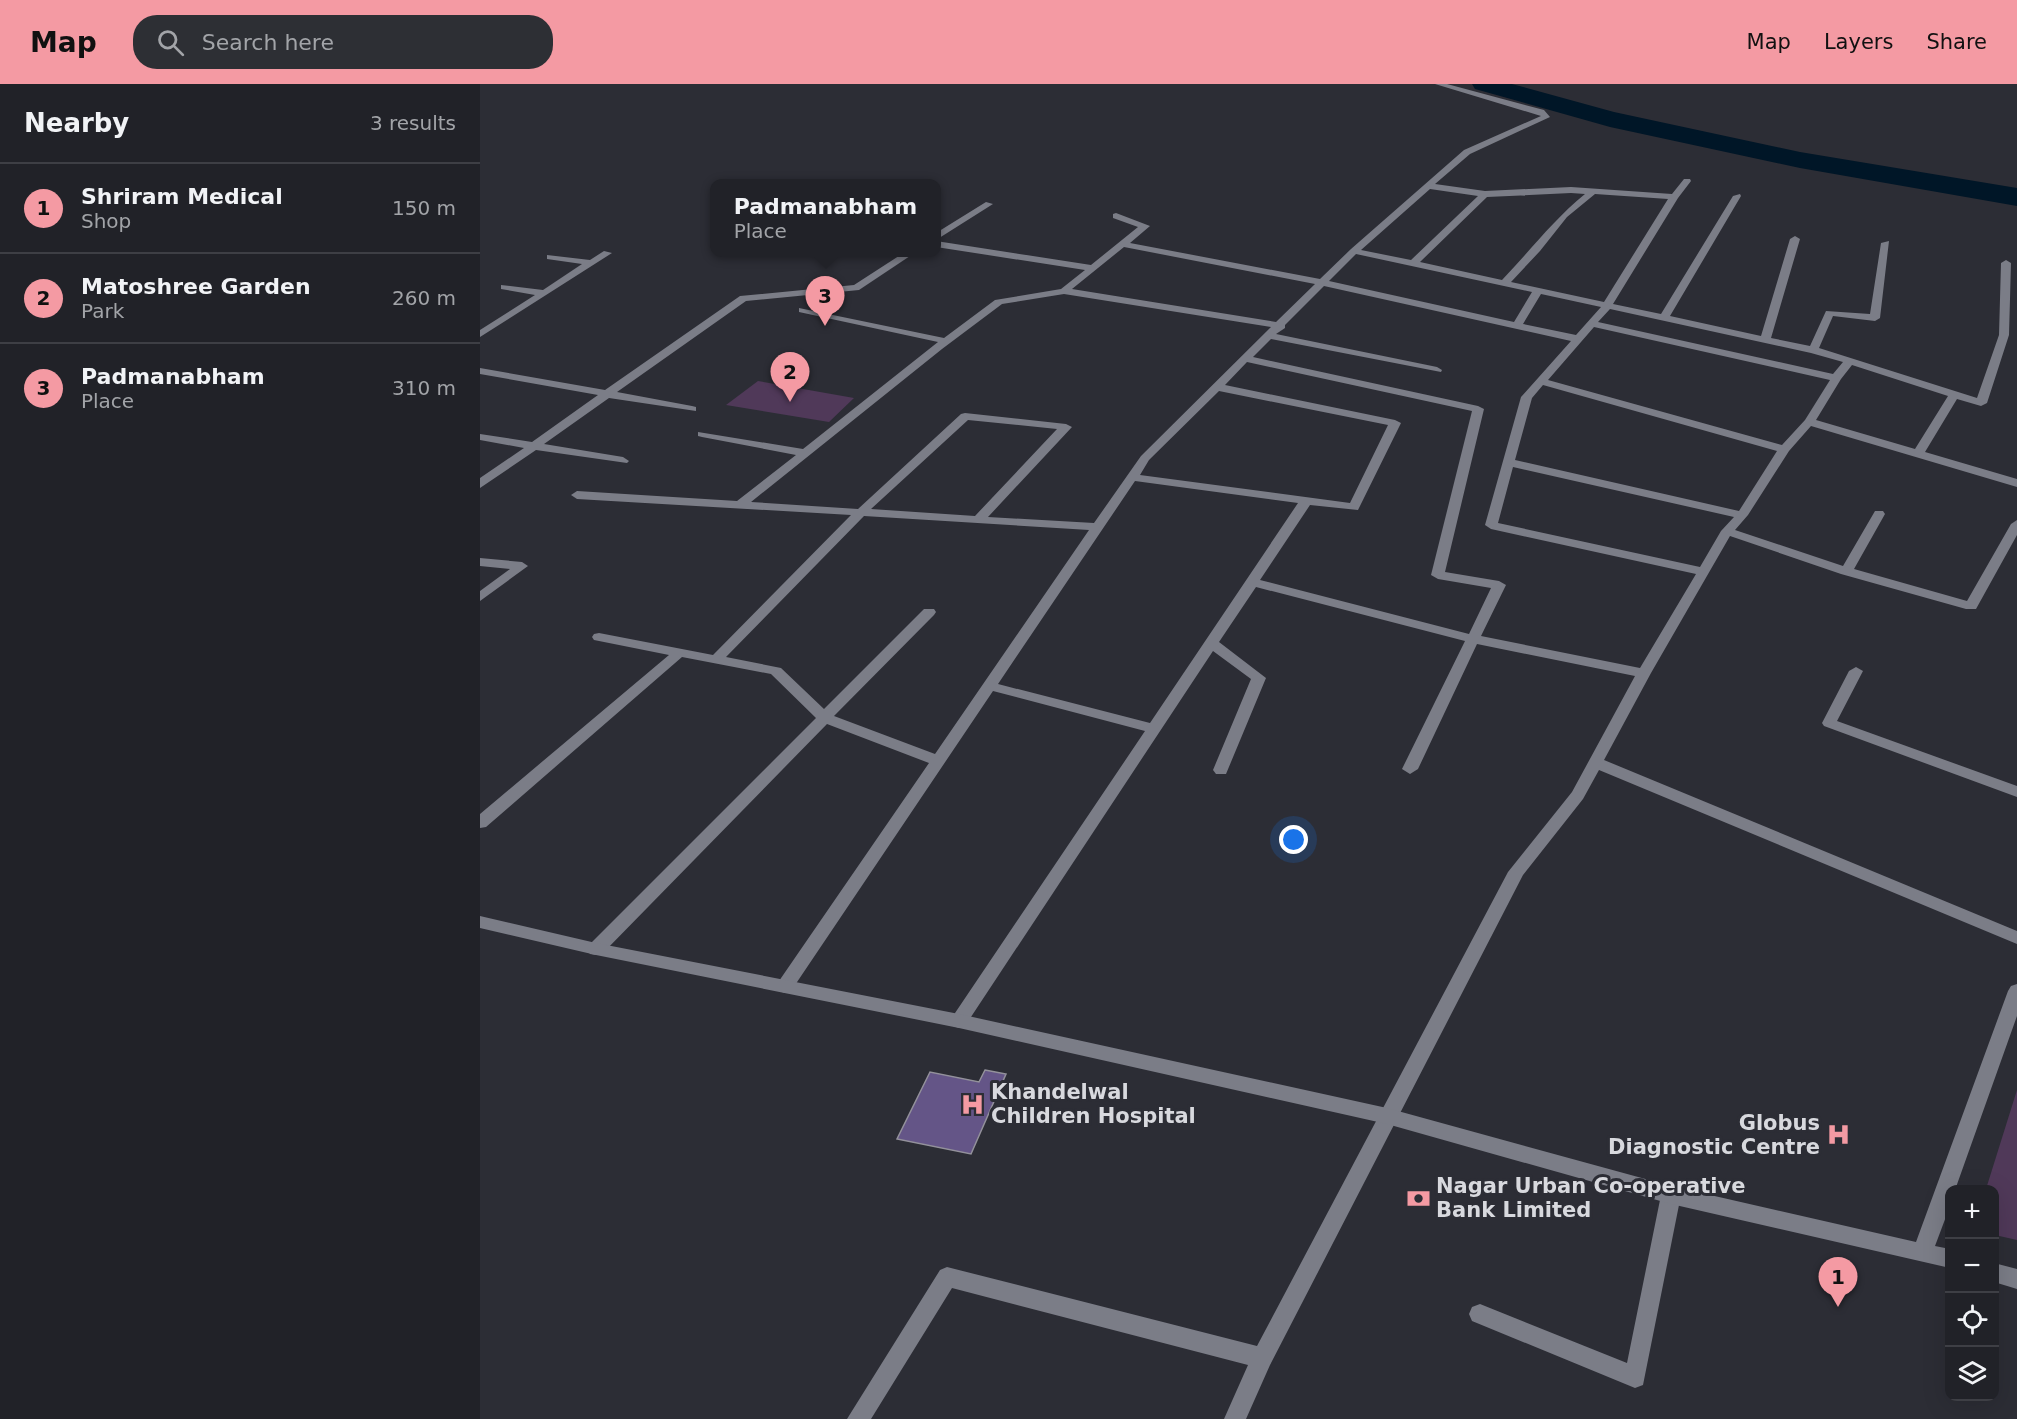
<!DOCTYPE html>
<meta charset="utf-8">
<style>
:root{--surface:#212228;--page:#2d2f34;--text:#f1f3f6;--muted:#a2a4a8;--line:#3e3f45;--accent:#f49aa3}
body{margin:0;font-family:"DejaVu Sans",sans-serif;background:var(--page);color:var(--text)}
.controls{position:absolute;right:18px;bottom:18px;display:grid;overflow:hidden;border-radius:12px;box-shadow:0 6px 24px #0002}
.controls button{width:54px;height:54px;display:grid;place-items:center;padding:0;border:0;border-bottom:2px solid var(--line);background:var(--surface);color:var(--text);font:30px sans-serif}
.you{position:absolute;left:814px;top:756px;width:21px;height:21px;margin:-15px;border:4px solid #fff;border-radius:50%;background:#1a73e8;box-shadow:0 0 0 9px #1a73e833}
.badge{display:grid;place-items:center;width:39px;height:39px;border-radius:50%;background:var(--accent);color:#111;font-size:20px;font-weight:700}
.pin{position:absolute;translate:-50% -50px;filter:drop-shadow(0 2px 3px #0008)}
.pin::after{content:'';position:absolute;top:32px;width:21px;height:18px;background:inherit;clip-path:polygon(0 0,100% 0,50% 100%)}
.popup{position:absolute;left:230px;top:95px;width:231px;height:78px;box-sizing:border-box;display:grid;place-content:center;border-radius:12px;background:var(--surface);filter:drop-shadow(0 2px 4px #0005);font-size:20px;white-space:nowrap;color:var(--muted)}
.popup b{font-size:22px;color:var(--text)}
.popup::after{content:'';position:absolute;left:50%;top:100%;margin-left:-12px;border:12px solid transparent;border-top-color:var(--surface)}
.list{margin:0;padding:0;list-style:none}
h2{display:flex;justify-content:space-between;align-items:center;height:78px;margin:0;padding:0 24px;font-size:26px}
h2 small{font-size:20px;font-weight:400;color:var(--muted)}
.list li{display:grid;grid-template-columns:39px 1fr auto;gap:18px;align-items:center;box-sizing:border-box;height:90px;padding:0 24px;border-top:2px solid var(--line)}
.list b{display:block;font-size:22px;white-space:nowrap}
.list p{margin:0;font-size:20px;white-space:nowrap;color:var(--muted)}
.list em{font-size:20px;font-style:normal;color:var(--muted)}
.icon{flex:none;width:33px;height:33px;fill:none;stroke:currentColor;stroke-width:2;stroke-linecap:round;stroke-linejoin:round}
.map{position:relative;flex:none;width:1537px;height:1335px;overflow:hidden}
header{display:flex;align-items:center;gap:36px;box-sizing:border-box;height:84px;padding:0 30px;background:var(--accent);color:#111}
header strong{font-size:28px}
nav{display:flex;gap:33px;margin-inline-start:auto;font-size:21px}
.search{width:420px;height:54px;background:var(--page);display:flex;align-items:center;gap:15px;box-sizing:border-box;padding:0 21px;border-radius:24px;color:var(--muted);font-size:22px}
main{display:flex}
aside{flex:1;background:var(--surface)}
.map>svg:first-child{display:block}
.green{fill:#503959}
.lines{fill:none;stroke-linecap:round;stroke-linejoin:round}
.river{fill:#001627;fill-rule:evenodd}
.building{fill:#645587;stroke:#93919b;stroke-width:1.5}
.minor{fill:#7b7d87;fill-rule:evenodd}
.tertiary{fill:#7b7d87;fill-rule:evenodd}
.labels{text-anchor:middle;stroke-width:6;stroke-linejoin:round;paint-order:stroke}
.near-poi-label{font-size:21px;font-weight:bold;fill:#d8d9de;stroke:#2c2d35;text-anchor:start}
</style>
<header>
<strong>Map</strong>
<div class="search"><svg class="icon" aria-label="search" viewBox="0 0 24 24"><circle cx="10" cy="10" r="6"/><path d="M15 15l6 6"/></svg>Search here</div>
<nav><a>Map</a><a>Layers</a><a>Share</a></nav>
</header>
<main>
<aside>
<h2>Nearby<small>3 results</small></h2>
<ul class="list">
<li><span class="badge">1</span><div><b>Shriram Medical</b><p>Shop</p></div><em>150 m</em></li>
<li><span class="badge">2</span><div><b>Matoshree Garden</b><p>Park</p></div><em>260 m</em></li>
<li><span class="badge">3</span><div><b>Padmanabham</b><p>Place</p></div><em>310 m</em></li>
</ul>
</aside>
<div class="map">
<svg width="1537" height="1335" viewBox="0 0 1537 1335">
<rect width="100%" height="100%" fill="#2c2d35"/>
<path class="green" d="M278,297L374,314L349,338L246,321Z
M1537,1006V1156L1515,1151L1514,1106L1506,1105Z"/>
<g class="lines">
<path class="river" d="M992,0H1032L1134,28L1320,68L1537,104V122L1320,84L1130,43L995,5Z"/>
</g>
<path class="building" d="M505,986L526,990L491,1070L417,1055L450,988L499,998Z"/>
<g class="lines">
<path class="minor" d="M955,0H967L1064,26L1070,33L990,70L955,100L1005,107L1091,103L1192,110L1204,95H1210L1211,97L1198,114L1133,220L1181,230L1253,112L1260,110L1261,112L1190,232L1281,252L1310,155L1315,152L1320,155L1291,254L1330,262L1346,227L1390,230L1401,159L1409,157L1400,234L1395,237L1353,232L1339,264L1497,314L1519,251L1521,179L1526,176L1531,179L1529,251L1507,319L1501,322L1477,315L1445,368L1537,395V403L1331,342L1309,367L1268,431L1255,446L1363,482L1395,427H1403L1405,430L1374,485L1487,517L1531,440L1537,436V451L1496,525H1486L1361,490L1250,452L1171,589L1124,676L1537,847V860L1119,686L1103,715L1043,791L790,1281L766,1335H744L768,1281L472,1204L391,1335H367L460,1186L467,1183L777,1262L1028,788L1092,708L1155,592L997,560L938,685L930,690L922,685L985,557L776,503L739,558L786,594L746,690H736L733,686L771,595L733,567L485,942L479,944L473,942L470,937L473,932L665,647L513,607L311,907L305,909L299,907L296,902L299,897L449,679L347,640L122,870L116,871L110,870L107,865L110,860L336,634L291,590L202,573L6,743L0,744V730L189,571L114,556L112,553L114,550L119,549L233,571L371,431L97,415L91,411L97,407L257,417L316,371L222,353L218,352V348L323,365L458,258L319,228V224L464,254L515,216L581,205L605,186L456,163V157L611,181L658,143L633,134V130L636,129L670,142L650,159L840,195L871,165L984,66L1061,32ZM950,105L998,112L931,176L881,166ZM1091,109L1105,110C1074,135 1050,167 1022,196L940,178L1007,113ZM1115,110L1188,115L1124,218L1031,198L1060,167L1087,133ZM644,163L835,200L796,238L592,205ZM876,170L1052,208L1034,238L849,197ZM844,202L1091,257L1041,313L1005,441L1011,445L1216,490L1160,584L1001,552L1026,501L1019,497L965,488L1004,325L998,322L773,273L791,255L961,288L962,286L957,283L796,250L805,244V241ZM584,210L791,243L661,372L614,439L508,433L592,343L586,340L485,329L481,330L378,425L271,418L462,265L522,220ZM1061,210L1121,223L1096,251L1043,240ZM1130,225L1331,269L1363,278L1353,290L1118,238ZM1114,243L1350,296L1325,336L1302,361L1068,296ZM767,278L992,327L951,491L958,495L1011,504L989,550L780,496L830,421L878,426L921,339L915,336L745,301ZM1372,281L1468,312L1435,365L1336,336L1361,295ZM1063,301L1297,367L1259,427L1035,376L1052,314ZM739,307L908,341L870,419L660,391L669,376ZM488,336L577,345L495,432L391,425ZM1033,383L1254,433L1241,447L1220,483L1018,439ZM655,397L818,419L670,639L518,600ZM384,432L609,446L455,670L354,632L454,531L456,528L454,525H444L344,625L301,584L246,573Z
M506,118L513,120L456,156V149Z
M124,167L132,169L0,253V246L55,211L21,205V201L63,206L102,180L67,175V171L110,176Z
M425,168H436L379,206L266,217L137,308L212,322L216,323V327L129,314L64,360L143,373L149,377L147,379L56,366L0,404V394L44,364L0,356V350L52,358L118,311L0,290V284L125,306L260,212L374,201Z
M0,474L42,478L48,482L0,517V507L30,485L0,482Z
M1376,583L1383,587L1357,637L1537,702V713L1344,642L1342,639L1369,587Z
M1191,1102L1198,1105L1201,1111L1163,1301L1155,1304L992,1237L989,1230L992,1223L1000,1220L1147,1279L1181,1111L1184,1105Z"/>
<path class="tertiary" d="M0,832L116,859L479,930L907,1024L1191,1102L1436,1158L1528,907L1531,902L1537,900V932L1475,1106H1470V1122L1455,1162L1470,1165V1184L1191,1120L907,1040L479,944L116,871L0,844Z
M1514,1179L1537,1185V1205L1514,1198Z"/>
</g>
<defs>
<symbol id="hospital-bare" viewBox="-9 -9 18 18"><path d="M-5-5h3v3.5h4V-5h3V5h-3V1.5h-4V5h-3Z" fill="#f49aa3" stroke="#2c2d35" stroke-width="2.5" paint-order="stroke"/></symbol>
<symbol id="bank-bare" viewBox="-9 -9 18 18"><path d="M-6-4H6V4H-6ZM0-2.3a2.3 2.3 0 1 0 0 4.6a2.3 2.3 0 1 0 0-4.6Z" fill="#f49aa3" stroke="#2c2d35" stroke-width="2.5" paint-order="stroke"/></symbol>
</defs>
<g fill-rule="evenodd">
<use href="#hospital-bare" x="476" y="1004" width="33" height="33"/>
<use href="#hospital-bare" x="1342" y="1034" width="33" height="33"/>
<use href="#bank-bare" x="922" y="1098" width="33" height="33"/>
</g>
<g class="labels">
<g class="near-poi-label">
<text x="511" y="1015">Khandelwal<tspan x="511" dy="24">Children Hospital</tspan></text>
<text x="1340" y="1046" text-anchor="end">Globus<tspan x="1340" dy="24">Diagnostic Centre</tspan></text>
<text x="956" y="1109">Nagar Urban Co-operative<tspan x="956" dy="24">Bank Limited</tspan></text>
</g>
</g>
</svg>
<div class="controls">
<button>+</button>
<button>−</button>
<button><svg class="icon" aria-label="locate" viewBox="0 0 24 24"><circle cx="12" cy="12" r="6"/><path d="M12 2v4M12 18v4M2 12h4M18 12h4"/></svg></button>
<button><svg class="icon" aria-label="layers" viewBox="0 0 24 24"><path d="M12 4l9 5-9 5-9-5zM3 14l9 5 9-5"/></svg></button>
</div>
<div class="you"></div>
<div class="pin badge" style="left:1358px;top:1223px">1</div>
<div class="pin badge" style="left:310px;top:318px">2</div>
<div class="pin badge" style="left:345px;top:242px">3</div>
<div class="popup"><b>Padmanabham</b>Place</div>
</div>
</main>
